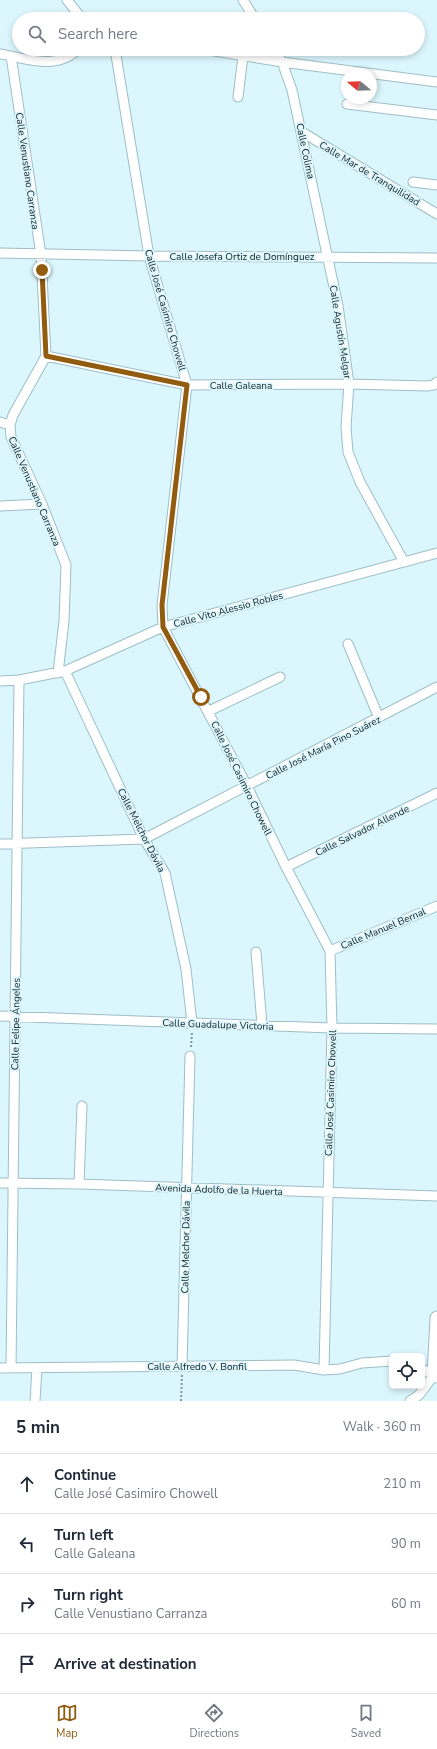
<!DOCTYPE html>
<meta charset="utf-8">
<style>
:root{--surface:#fff;--page:#f6f6f7;--text:#1f2937;--muted:#747a83;--line:#e0e1e3;--accent:#915b10}
body{margin:0;font-family:"Nunito Sans",sans-serif;background:var(--page);color:var(--text)}
.controls{position:absolute;right:12px;bottom:12px;display:grid;overflow:hidden;border-radius:6px;box-shadow:0 2px 6px #0003}
.controls button{width:36px;height:36px;display:grid;place-items:center;padding:0;border:0;border-bottom:1px solid var(--line);background:var(--surface);color:var(--text);font:20px sans-serif}
.compass{position:absolute;left:341px;top:68px;width:36px;height:36px;border-radius:50%;background:var(--surface);box-shadow:0 2px 6px #0003;rotate:289deg}
.stop{position:absolute;width:12px;height:12px;margin:-9px;border:3px solid #915b10;border-radius:50%;background:#fff}
.stop.end{background:#915b10;border-color:#fff;box-shadow:0 1px 4px #0008}
.list{margin:0;padding:0;list-style:none}
h2{display:flex;justify-content:space-between;align-items:center;height:52px;margin:0;padding:0 16px;font-size:17px}
h2 small{font-size:13px;font-weight:400;color:var(--muted)}
.list li{display:grid;grid-template-columns:26px 1fr auto;gap:12px;align-items:center;box-sizing:border-box;height:60px;padding:0 16px;border-top:1px solid var(--line)}
.list b{display:block;font-size:15px;white-space:nowrap}
.list p{margin:0;font-size:13px;white-space:nowrap;color:var(--muted)}
.list em{font-size:13px;font-style:normal;color:var(--muted)}
.icon{flex:none;width:22px;height:22px;fill:none;stroke:currentColor;stroke-width:2;stroke-linecap:round;stroke-linejoin:round}
.map{position:relative;flex:none;width:437px;height:1401px;overflow:hidden}
.search{position:absolute;background:var(--surface);box-shadow:0 2px 6px #0003;left:12px;right:12px;top:12px;height:44px;display:flex;align-items:center;gap:10px;box-sizing:border-box;padding:0 14px;border-radius:22px;color:var(--muted);font-size:15px}
.sheet{height:292px;background:var(--surface)}
nav{display:flex;justify-content:space-around;align-items:center;box-sizing:border-box;height:56px;border-top:1px solid var(--line);background:var(--surface);font-size:11px;color:var(--muted)}
nav a{display:grid;justify-items:center;gap:2px}
nav .on{color:var(--accent)}
.map>svg:first-child{display:block}
.lines{fill:none;stroke-linecap:round;stroke-linejoin:round}
.street-casing{stroke:#9dbec6;stroke-width:11}
.secondary-casing{stroke:#9dbec6;stroke-width:15}
.path{stroke:#82979b;stroke-width:2;stroke-dasharray:2 2;stroke-linecap:butt}
.street{stroke:#fff;stroke-width:9}
.secondary{stroke:#fff;stroke-width:13}
.route{stroke:#915b10;stroke-width:5}
.labels{text-anchor:middle;stroke-width:3.5;stroke-linejoin:round;paint-order:stroke}
.street-label{font-size:10px;fill:#132023;stroke:#dbf7fd}
</style>
<div class="map">
<svg width="437" height="1401" viewBox="0 0 437 1401">
<rect width="100%" height="100%" fill="#dbf7fd"/>
<g class="lines">
<defs>
<path id="street" d="M67,0L82,19
M243,0L255,19
M115,49L149,256L187,385L162,605L163,627L247,786L286,867L330,951L332,1028L324,1370
M202,49L282,62L437,82
M274,49L282,62L292,90L338,306L349,384L346,427L348,452L360,482L404,562
M0,54C26,58 57,71 78,49
M11,56L41,255L46,356L13,415L10,425L11,437L42,504L66,565L64,621L58,673
M238,97L243,56
M347,104L437,115
M302,132L437,214
M413,182L437,185
M0,253L149,256L437,258
M46,356L187,385L349,384L427,386L434,385L437,382
M0,422L10,425
M0,506L42,504
M348,644L379,718
M65,671L144,839L165,873L186,969L192,1023
M0,681L19,680L65,671L163,627L437,553
M209,711L280,677
M0,844L144,839L437,687
M286,867L437,793
M330,951L437,906
M256,952L262,1025
M0,1016L332,1028L437,1029
M0,1183L79,1184L437,1196
M79,1184L82,1106
M182,1366L190,1056
M0,1368L294,1365L324,1370L340,1369L362,1363L392,1361
M11,1368L19,680
M35,1401L37,1368
M410,1401L419,1395L434,1375L422,1369"/>
<path id="secondary" d="M437,1318L434,1375L437,1376"/>
</defs>
<use href="#street" class="street-casing"/>
<use href="#secondary" class="secondary-casing"/>
<path class="path" d="M191,1047L192,1032
M181,1401L182,1374"/>
<use href="#street" class="street"/>
<use href="#secondary" class="secondary"/>
</g>
<g class="lines">
<path class="route" d="M42,270L46,356L187,385L162,605L163,627L201,697"/>
</g>
<g class="labels">
<g class="street-label">
<text transform="translate(306 151) rotate(78)" y="4">Calle Colima</text>
<text transform="translate(28 171) rotate(82)" y="4">Calle Venustiano Carranza</text>
<text transform="translate(370 173) rotate(31)" y="4">Calle Mar de Tranquilidad</text>
<text x="242" y="260">Calle Josefa Ortiz de Domínguez</text>
<text transform="translate(166 310) rotate(74)" y="4">Calle José Casimiro Chowell</text>
<text transform="translate(341 332) rotate(81)" y="4">Calle Agustín Melgar</text>
<text x="241" y="389">Calle Galeana</text>
<text transform="translate(35 491) rotate(67)" y="4">Calle Venustiano Carranza</text>
<text transform="translate(228 609) rotate(-15)" y="4">Calle Vito Alessio Robles</text>
<text transform="translate(323 747) rotate(-27)" y="4">Calle José María Pino Suárez</text>
<text transform="translate(242 778) rotate(64)" y="4">Calle José Casimiro Chowell</text>
<text transform="translate(142 830) rotate(63)" y="4">Calle Melchor Dávila</text>
<text transform="translate(362 830) rotate(-26)" y="4">Calle Salvador Allende</text>
<text transform="translate(383 928) rotate(-23)" y="4">Calle Manuel Bernal</text>
<text transform="translate(15 1024) rotate(-89)" y="4">Calle Felipe Ángeles</text>
<text transform="translate(218 1024) rotate(2)" y="4">Calle Guadalupe Victoria</text>
<text transform="translate(330 1093) rotate(-88)" y="4">Calle José Casimiro Chowell</text>
<text transform="translate(219 1189) rotate(2)" y="4">Avenida Adolfo de la Huerta</text>
<text transform="translate(185 1247) rotate(-89)" y="4">Calle Melchor Dávila</text>
<text x="197" y="1370">Calle Alfredo V. Bonfil</text>
</g>
</g>
</svg>
<div class="controls">
<button><svg class="icon" aria-label="locate" viewBox="0 0 24 24"><circle cx="12" cy="12" r="6"/><path d="M12 2v4M12 18v4M2 12h4M18 12h4"/></svg></button>
</div>
<svg class="compass" viewBox="-18 -18 36 36"><path d="M0-13l5 13h-10z" fill="#e53935"/><path d="M0 13l5-13h-10z" fill="#747a83"/></svg>
<div class="stop" style="left:201px;top:697px"></div>
<div class="stop end" style="left:42px;top:270px"></div>
<div class="search"><svg class="icon" aria-label="search" viewBox="0 0 24 24"><circle cx="10" cy="10" r="6"/><path d="M15 15l6 6"/></svg>Search here</div>
</div>
<section class="sheet">
<h2>5 min<small>Walk · 360 m</small></h2>
<ul class="list">
<li><svg class="icon" aria-label="ahead" viewBox="0 0 24 24"><path d="M12 20V5M6 11l6-6 6 6"/></svg><div><b>Continue</b><p>Calle José Casimiro Chowell</p></div><em>210 m</em></li>
<li><svg class="icon" aria-label="left" viewBox="0 0 24 24"><path d="M17 20v-9H6M10 6l-5 5 5 5"/></svg><div><b>Turn left</b><p>Calle Galeana</p></div><em>90 m</em></li>
<li><svg class="icon" aria-label="right" viewBox="0 0 24 24"><path d="M7 20v-9h11M14 6l5 5-5 5"/></svg><div><b>Turn right</b><p>Calle Venustiano Carranza</p></div><em>60 m</em></li>
<li><svg class="icon" aria-label="arrive" viewBox="0 0 24 24"><path d="M6 21V4h12l-3 4 3 4H6"/></svg><div><b>Arrive at destination</b></div></li>
</ul>
</section>
<nav>
<a class="on"><svg class="icon" aria-label="map" viewBox="0 0 24 24"><path d="M3 6l6-2 6 2 6-2v14l-6 2-6-2-6 2zM9 4v14M15 6v14"/></svg>Map</a>
<a><svg class="icon" aria-label="directions" viewBox="0 0 24 24"><path d="M12 3l9 9-9 9-9-9zM9 14v-3h6M13 9l2 2-2 2"/></svg>Directions</a>
<a><svg class="icon" aria-label="saved" viewBox="0 0 24 24"><path d="M7 4h10v16l-5-4-5 4z"/></svg>Saved</a>
</nav>
